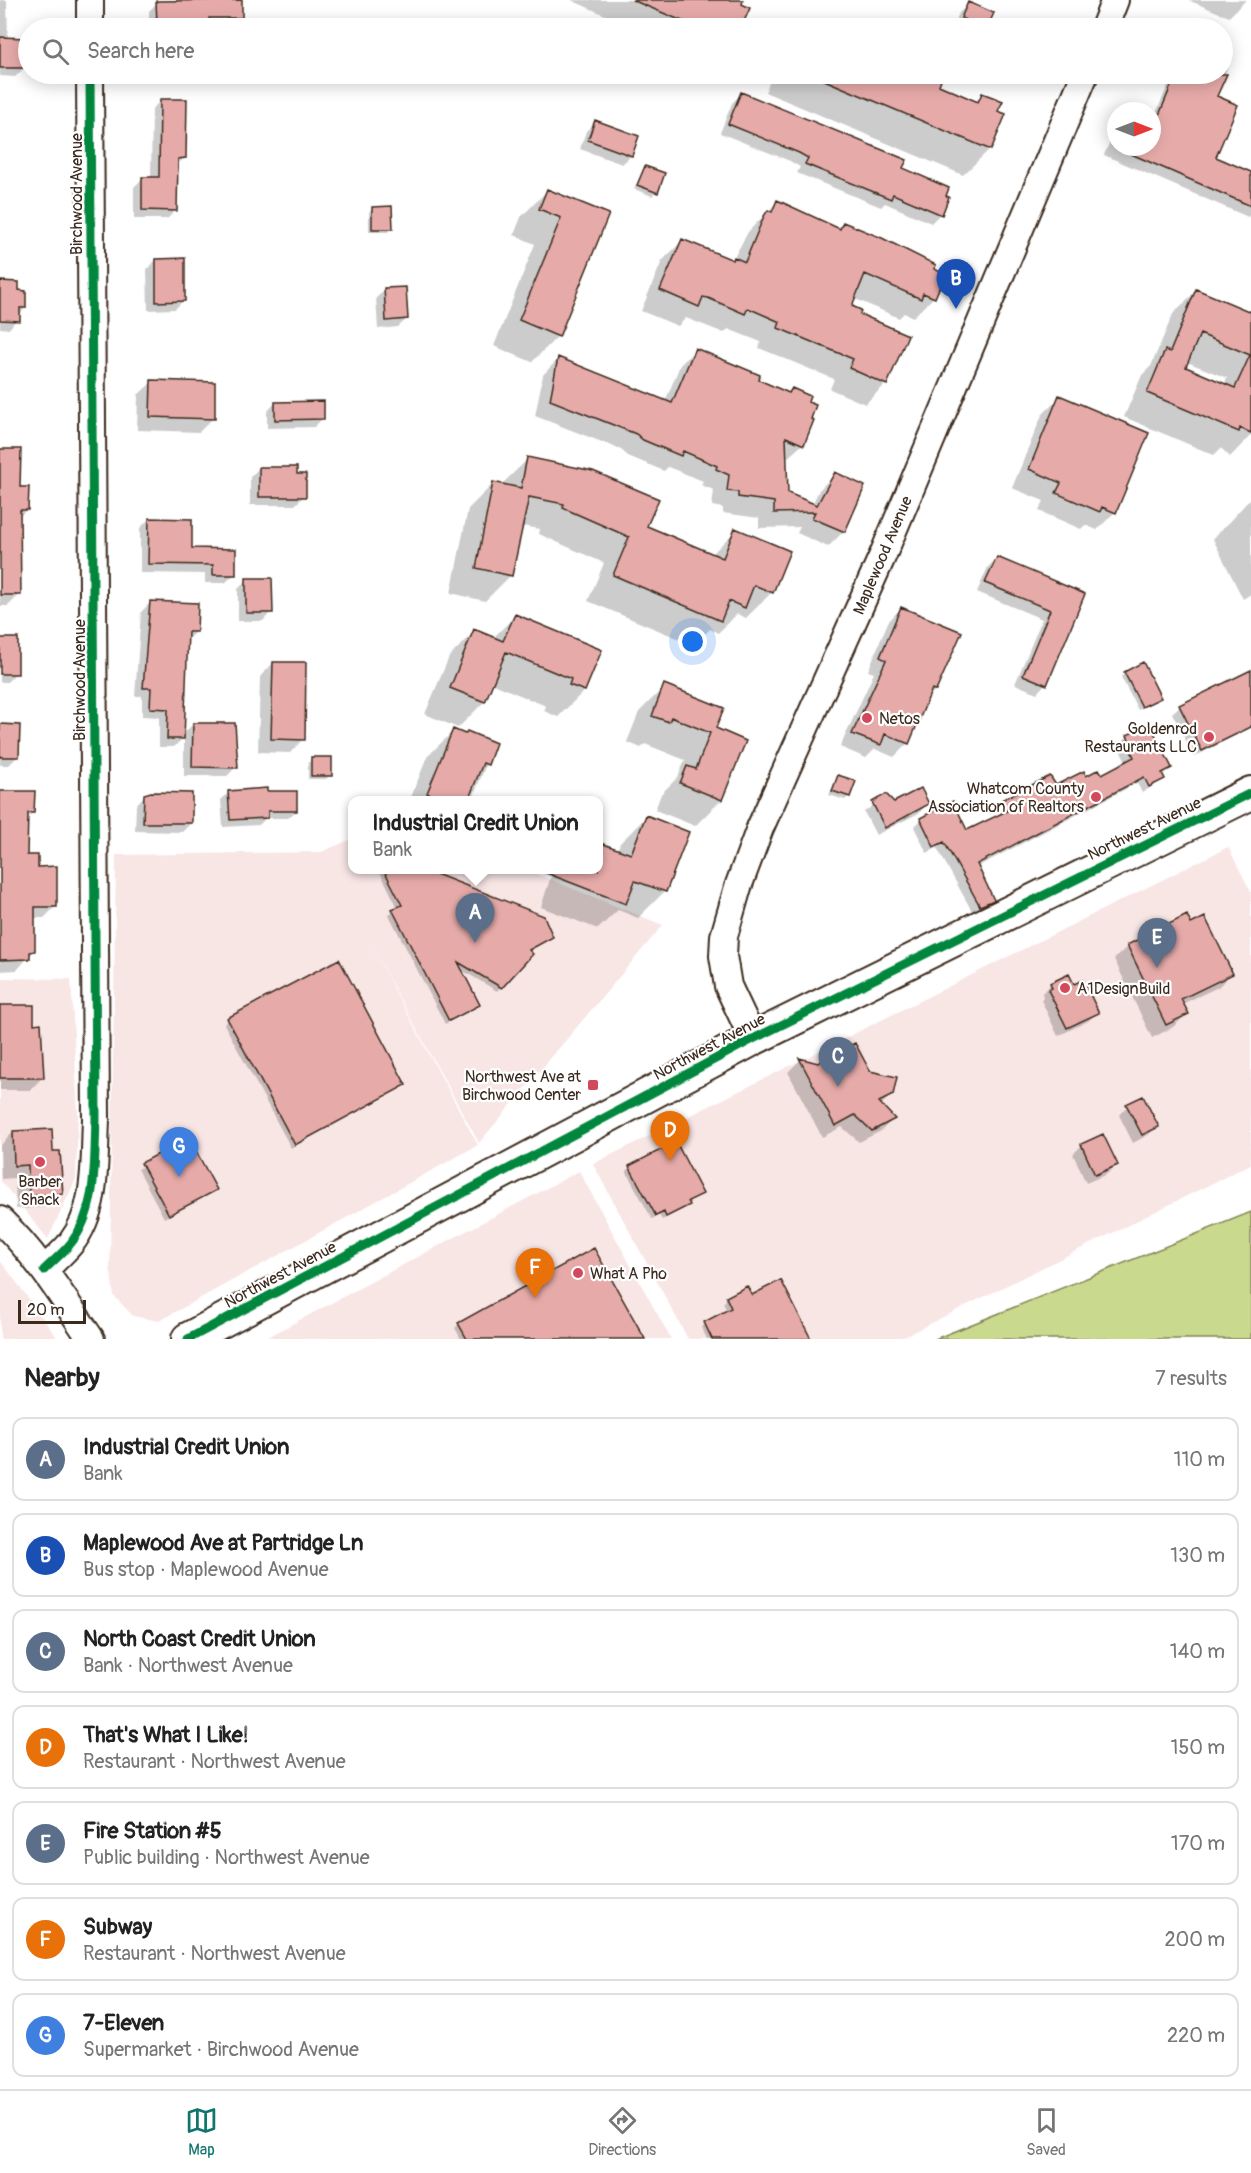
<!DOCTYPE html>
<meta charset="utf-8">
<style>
:root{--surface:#fff;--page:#f6f6f6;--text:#222;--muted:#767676;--line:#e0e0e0;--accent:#0f766e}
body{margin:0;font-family:Pangolin,sans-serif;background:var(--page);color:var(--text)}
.compass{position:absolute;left:1107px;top:102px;width:54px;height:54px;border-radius:50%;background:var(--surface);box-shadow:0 3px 15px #0003;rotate:90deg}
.scale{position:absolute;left:18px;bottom:15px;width:68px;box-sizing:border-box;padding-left:6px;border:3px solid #3b2a1e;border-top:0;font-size:16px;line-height:21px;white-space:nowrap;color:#3b2a1e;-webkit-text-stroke:4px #fff;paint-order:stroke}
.you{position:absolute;left:693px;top:642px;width:21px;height:21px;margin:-15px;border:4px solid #fff;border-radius:50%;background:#1a73e8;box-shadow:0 0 0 9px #1a73e833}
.badge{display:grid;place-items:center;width:39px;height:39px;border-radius:50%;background:var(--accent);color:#fff;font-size:20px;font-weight:700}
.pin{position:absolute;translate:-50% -50px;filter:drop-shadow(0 2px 3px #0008)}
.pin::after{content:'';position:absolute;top:32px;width:21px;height:18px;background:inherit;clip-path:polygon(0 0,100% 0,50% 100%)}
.popup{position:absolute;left:348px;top:796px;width:255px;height:78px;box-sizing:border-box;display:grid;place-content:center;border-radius:12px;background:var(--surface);filter:drop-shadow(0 2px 4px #0005);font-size:20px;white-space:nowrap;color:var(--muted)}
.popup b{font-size:22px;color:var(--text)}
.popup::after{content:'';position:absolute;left:50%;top:100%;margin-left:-12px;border:12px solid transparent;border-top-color:var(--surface)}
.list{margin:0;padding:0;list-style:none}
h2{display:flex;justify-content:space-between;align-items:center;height:78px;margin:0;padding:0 24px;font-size:26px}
h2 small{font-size:20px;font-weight:400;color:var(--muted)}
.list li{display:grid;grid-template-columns:39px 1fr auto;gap:18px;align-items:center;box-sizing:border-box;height:84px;margin:0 12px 12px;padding:0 12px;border:2px solid var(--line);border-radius:12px}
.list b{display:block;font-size:22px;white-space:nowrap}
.list p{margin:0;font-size:20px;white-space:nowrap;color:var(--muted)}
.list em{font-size:20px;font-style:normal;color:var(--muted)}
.icon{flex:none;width:33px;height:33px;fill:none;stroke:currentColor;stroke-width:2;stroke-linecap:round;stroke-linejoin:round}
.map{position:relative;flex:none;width:1251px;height:1339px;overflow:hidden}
.search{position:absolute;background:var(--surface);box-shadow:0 3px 15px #0003;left:18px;right:18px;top:18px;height:66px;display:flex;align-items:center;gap:15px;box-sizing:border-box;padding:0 21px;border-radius:33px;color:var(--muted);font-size:22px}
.sheet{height:750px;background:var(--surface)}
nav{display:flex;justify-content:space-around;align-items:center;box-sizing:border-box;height:84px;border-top:2px solid var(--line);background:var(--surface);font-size:16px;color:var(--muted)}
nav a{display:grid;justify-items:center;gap:3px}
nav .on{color:var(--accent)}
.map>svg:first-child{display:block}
.built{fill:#f8e6e5}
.green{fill:#c9d98d;stroke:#828256;stroke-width:1.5}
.shadow{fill:#0003;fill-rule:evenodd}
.building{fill:#e6aba9;stroke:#3b2a1e;stroke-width:1.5;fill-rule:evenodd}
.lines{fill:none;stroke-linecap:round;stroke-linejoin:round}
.minor-casing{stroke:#3b2a1e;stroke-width:30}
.major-casing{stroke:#3b2a1e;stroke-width:36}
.minor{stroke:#fff;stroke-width:26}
.major{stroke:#fff;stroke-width:32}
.cycleway-casing{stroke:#fff;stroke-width:13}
.cycleway{stroke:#00873e;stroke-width:9}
.poi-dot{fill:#d1495b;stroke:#fff;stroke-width:2}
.labels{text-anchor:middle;stroke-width:4.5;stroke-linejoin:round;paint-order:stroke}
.street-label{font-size:16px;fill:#3b2a1e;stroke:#fff}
.poi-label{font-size:16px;fill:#3b2a1e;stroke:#fff;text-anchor:start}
</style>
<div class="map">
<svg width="1251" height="1339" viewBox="0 0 1251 1339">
<rect width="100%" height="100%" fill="#fff"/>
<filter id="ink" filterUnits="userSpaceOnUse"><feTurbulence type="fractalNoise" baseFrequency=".0167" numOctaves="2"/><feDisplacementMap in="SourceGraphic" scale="12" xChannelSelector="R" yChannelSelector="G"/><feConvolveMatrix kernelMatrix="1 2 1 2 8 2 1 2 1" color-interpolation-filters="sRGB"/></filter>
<g filter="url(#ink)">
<path class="built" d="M352,839V870H526L663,925L479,1143L364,933L478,1145L159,1321L133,1316L114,1296L110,1266L116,855L321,852Z
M1228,847L1251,892V1164L899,1339H688L593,1164Z
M0,978L71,979L78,1116L76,1179L48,1239L0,1180Z
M579,1171L671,1339H264Z
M0,1261L6,1268L58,1339H0Z"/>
<path class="green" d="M1251,1212V1339H935Z"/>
<path class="shadow" d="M0,0H7L8,39L24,68L15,77L0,76Z
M571,0H742L740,5L748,8L740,28H634Z
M1188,0H1246L1229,17Z
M157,3L240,17L232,25H206L203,28H149V11Z
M968,4L992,13L985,28L953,27L959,13Z
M817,25L826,28H813Z
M1222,64L1228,66L1215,97L1214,158L1251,174V214L1248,217L1104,155L1116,128V147H1152V122L1173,74H1222Z
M773,74H930L940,78L937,86L975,102L982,95L996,112L990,149L963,175L765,92Z
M741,94L901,169L940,214L931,223L885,203L881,207L797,173L800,167L790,161L720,133L732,103Z
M161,100L184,158L176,166V210L167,219H134V187L143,178H151L152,109Z
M595,122L637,137L631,156L622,164L580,149L586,131Z
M645,167L656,192L652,196L634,189Z
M547,191L607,215L558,336L532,362L494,346L535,244L514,235L521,217Z
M777,202L837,229L843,224L934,297L913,317L904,313L899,318L853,298L850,307L858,314L886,384L865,404L830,389L834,379L759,348L761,342L728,329L724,333L686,318L678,326L641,311L662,261L682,241L732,261L748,232Z
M373,208L392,228L388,232H369V212Z
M156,260L184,300L175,309L148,310L147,269Z
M0,283L17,292L25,308L9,329L0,328Z
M385,290L407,319L398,327L378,329L376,298Z
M1196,291L1250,313L1251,311V435L1230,457L1221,448L1214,455L1124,417L1142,375L1151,366L1173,314ZM1187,362L1227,378L1224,385L1185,368Z
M696,349L757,381L788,394L792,390L803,444L786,459L787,494L812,505L819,490L835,474L844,531L828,547L797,533L800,527L759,528V518L723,513V508L712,506L714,490L701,485L703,481L668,467L664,471L628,456L620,449L535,416L543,375L558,359L665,402L680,365Z
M152,382L213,418L199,432L137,430L138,395Z
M1060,397L1115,512L1097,530L1085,525L1081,529L1039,511L1044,501L1012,488L1042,415Z
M275,403L323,418L314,427L267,428V412Z
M0,453L27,509L18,518L20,594L8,606H0Z
M528,459L645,527L711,555L736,530L772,592L746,618L737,614L718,633L710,629L694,645L588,601L604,563L539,534L540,529L522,526L511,575L485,601L451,593L468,509L493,484L501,485Z
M259,468L296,476L304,496L295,505H250V477Z
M1251,498V594L1243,599L1213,539Z
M149,519L190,549L234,575L225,583H205V574L140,573V528Z
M997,558L1083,595L1045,684L1037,693L1015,684L1042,619L977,592L988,567Z
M247,580L271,612L263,621H238V589Z
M150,603L195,632L186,641L183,734L193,724L236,767L227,776H184V737L174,747H159V717L142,716V696H135L141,612Z
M901,608L935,690L926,700L908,743L894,757L875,749L866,758L840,747L874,673L868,671L888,622Z
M515,616L584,691L558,717L544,711L546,706L491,683L484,702L458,728L425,714L449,657L475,631L493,638Z
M0,639L16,673L7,682H0Z
M273,663L303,739L290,753L258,752L260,677Z
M1251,671V727L1194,757L1172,713L1180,706Z
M1125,673L1159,698L1138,710L1121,677Z
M665,686L714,729L744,742L721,800L695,826L655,810L661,794L678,777L685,760L645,744L641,748L627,742L639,712Z
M0,725L18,756L9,765H0Z
M453,731L494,744L474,795L488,800H410L427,757Z
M1128,736L1170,768L1161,776L1163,779L1142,793L1137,783L977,867L992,899L973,913L937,848L927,853L914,827L921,820L967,832L999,816L995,808L1002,801L1101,776L1127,763L1120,750V744Z
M312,759L330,775L326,779H308V763Z
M838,776L849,796L845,800L829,795Z
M0,792L33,812L27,819L26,856L37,868L56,906L44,918H34V951L17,970L0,971Z
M229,792L296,811L288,818H266L259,825L223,827L221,800Z
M144,796L191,823L182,832L135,831L136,805Z
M886,796L894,804H927L919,813L876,835L864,812Z
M646,817L687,833L664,892L638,918L618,910L598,929L541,907L553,870H598V843L617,851L620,843Z
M379,870H422L543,917L551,936L528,951L531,954L497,991L460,969L479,1005L445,1024L389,915L398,908Z
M453,870H485L476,879Z
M1190,926L1231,974L1218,987L1182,1004L1187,1014L1173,1027L1152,1038L1114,959L1128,946Z
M1068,976L1073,986L1097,1013L1088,1021L1058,1036L1041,1000L1043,997L1042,993L1050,985Z
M0,1007L33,1025L42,1078L30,1090H0Z
M228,1020L404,1085L291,1148L224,1024Z
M800,1060L869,1072L892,1094L880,1106L893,1119L881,1131L859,1142L842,1127L822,1137L788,1072Z
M1127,1106L1157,1127L1148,1135L1133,1143L1119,1115Z
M13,1132L61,1194L47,1207L16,1209L15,1178L1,1179L0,1146Z
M188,1140L215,1190L164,1218L138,1169Z
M1082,1145L1116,1165L1107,1174L1086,1183L1073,1154Z
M630,1167L701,1193L687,1202L684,1209L662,1220L659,1215L652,1219L626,1171Z
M594,1250L643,1339H461L455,1328L459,1324Z
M780,1282L810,1339H707L701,1327L727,1311L723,1303L727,1299L752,1297Z"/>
<path class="building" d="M242,0V18H209V25H198L199,28H162V24H157L156,1Z
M632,0H743L742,4L750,8L741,28H699Z
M968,2L994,13L987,28H965L968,21L961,18Z
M0,37L26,38V68H0Z
M810,74H943L939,85L978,102L982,93L1003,101L998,111L1006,114L991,150Z
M1176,74H1227L1217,96L1238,105L1216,157L1251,172V206L1115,147H1152V132Z
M741,92L907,160L903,168L949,188L946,196L949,197L942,215L893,194L891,199L805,164L808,158L799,153L728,124Z
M160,99H187L186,158L178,159L177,211L142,210V177H159Z
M595,120L639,136L632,156L588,140Z
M645,166L665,173L658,193L637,185Z
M547,189L609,214L559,337L519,320L561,218L539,209Z
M777,200L840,229L843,222L882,238L936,265L934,269L945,274L935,298L923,293L921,299L865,274L852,306L861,310L860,314L908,335L887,385L849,368L853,359L778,328L780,322L748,308L745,314L708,298L703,297L699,307L660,290L682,239L733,260L734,257L745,262L764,216L768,210L772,212Z
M392,206L393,229H372V207Z
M185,258V301L156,302V259Z
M0,281L19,282V290L26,291V308H20V321L0,320Z
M406,287L408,319L386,321L384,288Z
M1196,289L1251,312V433L1240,428L1239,432L1147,393L1165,350L1170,352ZM1200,334L1250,355L1235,388L1186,367Z
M695,348L760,375L759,380L789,393L792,388L810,396L808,402L816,405L811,419L814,420L804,445L786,437L788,493L817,505L835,472L865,486L845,532L812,518L815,512L774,513V502L738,497V492L727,491L729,475L716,469L717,466L683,451L681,456L643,440L636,434L550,400L558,357L672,403Z
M151,380L215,382V419L150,417Z
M1059,395L1149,433L1116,513L1102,507L1100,512L1056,493L1061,483L1029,469Z
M324,401V419L275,420V402Z
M0,449H21L20,487H29L28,510H20L21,595H0Z
M527,457L593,471L659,499L647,526L723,558L735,528L790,551L773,593L754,585L745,608L729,601L721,621L613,575L629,537L563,508L564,504L529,497L512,576L476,568L493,482L521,488Z
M259,467H297V474H306V497H259Z
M149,518L192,519V548L236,549V575H213V565L148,564Z
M997,557L1085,594L1047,685L1023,675L1050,610L985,583Z
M246,578H272L273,613H246Z
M150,601L198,603L197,632H188L184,739H167L168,709L150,708L151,688H143Z
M901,607L962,632L936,691L932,689L909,744L885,734L881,745L852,734L886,660L880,657Z
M515,614L602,650L585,691L569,685L571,679L506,652L485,702L450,688L474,629L503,641Z
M0,638H18V674H0Z
M273,662H306L305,740L271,739Z
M1143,662L1161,698L1142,707L1124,672Z
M1251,670V727L1202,751L1179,705Z
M664,684L724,708L716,728L746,741L722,800L680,783L687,766L696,769L710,733L671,717L669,722L652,716Z
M193,723H235L238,768L192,767Z
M0,724L20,725L19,757H0Z
M1150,724L1172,768L1162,773L1165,779L1149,787L1144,777L977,864L994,900L980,906L944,842L934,847L920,818L953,801L967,830L1007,811L1001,800L1050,776L1056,785L1084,771L1086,776L1099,769L1102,774L1134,757L1126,741L1129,740L1127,735Z
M453,729L465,734L467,731L496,743L488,765L483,763L468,801H445L427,793Z
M311,757H332V776H311Z
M838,775L856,781L850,797L832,791Z
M267,788V791H297V811H268V818L230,820L228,791Z
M921,788L929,804L885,828L872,802L886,794L894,802Z
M0,791H35L34,813H28L27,855H38V867L57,866V907H35V951L30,952V959L0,960Z
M151,792L192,793V823H143L144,794Z
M646,815L689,832L666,892L635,881L626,904L541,871L598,870V842L631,854Z
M384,870H426L544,916L553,937L529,950L533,954L502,988L458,962L480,1005L449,1021L392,909L402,905Z
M1187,915L1191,924L1205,917L1233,974L1181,999L1189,1014L1166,1025L1127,945Z
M339,959L406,1085L295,1145L227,1018Z
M1069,974L1074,984L1083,980L1099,1013L1067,1028L1048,990L1052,988L1050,983Z
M0,1005H34V1024L41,1023L44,1078H0Z
M855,1043L870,1071L897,1077L893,1095L879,1102L895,1119L872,1131L855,1115L835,1126L799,1058L818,1063Z
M1143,1096L1159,1127L1142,1135L1126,1104Z
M52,1129L53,1151H60L63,1194L29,1196L28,1165L14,1166L13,1131Z
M1103,1134L1118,1165L1095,1175L1081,1144Z
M189,1138L217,1190L169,1215L141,1163Z
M676,1142L703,1194L688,1201L690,1205L666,1217L664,1212L656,1216L629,1166Z
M594,1248L645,1339H467L458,1323Z
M781,1280L811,1339H712L704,1322L731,1308L726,1297L747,1286L752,1295Z"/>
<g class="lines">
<defs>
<path id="minor" d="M90,0V28
M1104,28L1115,0
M753,1039L728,986L723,956L724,936L738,887L760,828L882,557L1085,74
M0,1220C37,1255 63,1298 91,1339
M44,1270C53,1261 63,1253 71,1243C98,1209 94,1160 96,1120L90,74"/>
<path id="major" d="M188,1339L753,1039L1251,793"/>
</defs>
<use href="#minor" class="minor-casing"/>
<use href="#major" class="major-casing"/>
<use href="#minor" class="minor"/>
<use href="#major" class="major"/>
<defs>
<path id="cycleway" d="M44,1270C53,1261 63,1253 71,1243C98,1209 94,1160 96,1120L90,74
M188,1339L753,1039L1251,793"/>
</defs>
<use href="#cycleway" class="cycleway-casing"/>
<use href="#cycleway" class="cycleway"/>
</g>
</g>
<g class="poi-dot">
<circle cx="867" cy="718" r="6"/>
<circle cx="1209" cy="737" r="6"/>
<circle cx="1096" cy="797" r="6"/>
<circle cx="1065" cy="988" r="6"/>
<rect x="587" y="1079" width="12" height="12" rx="3"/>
<circle cx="40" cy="1162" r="6"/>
<circle cx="578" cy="1273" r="6"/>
</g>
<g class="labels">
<g class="street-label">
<text transform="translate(76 194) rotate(-90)" y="6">Birchwood Avenue</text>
<text transform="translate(882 555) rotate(-67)" y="6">Maplewood Avenue</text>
<text transform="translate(79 680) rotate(-90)" y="6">Birchwood Avenue</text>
<text transform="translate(1144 828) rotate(-26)" y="6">Northwest Avenue</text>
<text transform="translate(709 1046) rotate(-28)" y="6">Northwest Avenue</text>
<text transform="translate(280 1274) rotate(-28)" y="6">Northwest Avenue</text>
</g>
<g class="poi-label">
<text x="879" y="724">Netos</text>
<text x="1197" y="734" text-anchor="end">Goldenrod<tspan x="1197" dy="18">Restaurants LLC</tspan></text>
<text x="1084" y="794" text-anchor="end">Whatcom County<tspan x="1084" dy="18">Association of Realtors</tspan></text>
<text x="1077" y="994">A1DesignBuild</text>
<text x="581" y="1082" text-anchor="end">Northwest Ave at<tspan x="581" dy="18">Birchwood Center</tspan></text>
<text x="40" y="1187" text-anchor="middle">Barber<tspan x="40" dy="18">Shack</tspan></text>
<text x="590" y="1279">What A Pho</text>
</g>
</g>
</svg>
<svg class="compass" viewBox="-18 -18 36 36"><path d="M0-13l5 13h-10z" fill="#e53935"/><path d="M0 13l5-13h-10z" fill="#767676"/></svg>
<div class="scale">20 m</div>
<div class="you"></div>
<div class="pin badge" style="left:475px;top:943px;background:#5c6f8a">A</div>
<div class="popup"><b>Industrial Credit Union</b>Bank</div>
<div class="pin badge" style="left:956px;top:309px;background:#1a4fb4">B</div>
<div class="pin badge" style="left:838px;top:1087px;background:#5c6f8a">C</div>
<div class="pin badge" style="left:670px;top:1161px;background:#e8710a">D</div>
<div class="pin badge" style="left:1157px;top:968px;background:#5c6f8a">E</div>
<div class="pin badge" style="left:535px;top:1298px;background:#e8710a">F</div>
<div class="pin badge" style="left:179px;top:1177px;background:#3f7fe0">G</div>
<div class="search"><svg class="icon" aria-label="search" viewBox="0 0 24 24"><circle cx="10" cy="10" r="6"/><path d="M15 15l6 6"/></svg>Search here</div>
</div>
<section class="sheet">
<h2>Nearby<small>7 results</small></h2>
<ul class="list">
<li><span class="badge" style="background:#5c6f8a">A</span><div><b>Industrial Credit Union</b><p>Bank</p></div><em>110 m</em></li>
<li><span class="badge" style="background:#1a4fb4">B</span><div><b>Maplewood Ave at Partridge Ln</b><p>Bus stop · Maplewood Avenue</p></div><em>130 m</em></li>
<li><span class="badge" style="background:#5c6f8a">C</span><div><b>North Coast Credit Union</b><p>Bank · Northwest Avenue</p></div><em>140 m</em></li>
<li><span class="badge" style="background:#e8710a">D</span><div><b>That's What I Like!</b><p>Restaurant · Northwest Avenue</p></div><em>150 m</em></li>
<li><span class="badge" style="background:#5c6f8a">E</span><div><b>Fire Station #5</b><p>Public building · Northwest Avenue</p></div><em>170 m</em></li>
<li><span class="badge" style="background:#e8710a">F</span><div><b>Subway</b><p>Restaurant · Northwest Avenue</p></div><em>200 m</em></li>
<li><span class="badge" style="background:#3f7fe0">G</span><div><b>7-Eleven</b><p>Supermarket · Birchwood Avenue</p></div><em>220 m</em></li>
</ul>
</section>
<nav>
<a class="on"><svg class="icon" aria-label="map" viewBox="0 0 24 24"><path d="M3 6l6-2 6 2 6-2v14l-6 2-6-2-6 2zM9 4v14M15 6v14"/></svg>Map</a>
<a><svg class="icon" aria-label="directions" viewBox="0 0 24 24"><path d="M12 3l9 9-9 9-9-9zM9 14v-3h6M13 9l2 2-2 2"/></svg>Directions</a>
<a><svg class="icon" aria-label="saved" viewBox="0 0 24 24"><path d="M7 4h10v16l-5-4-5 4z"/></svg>Saved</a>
</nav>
